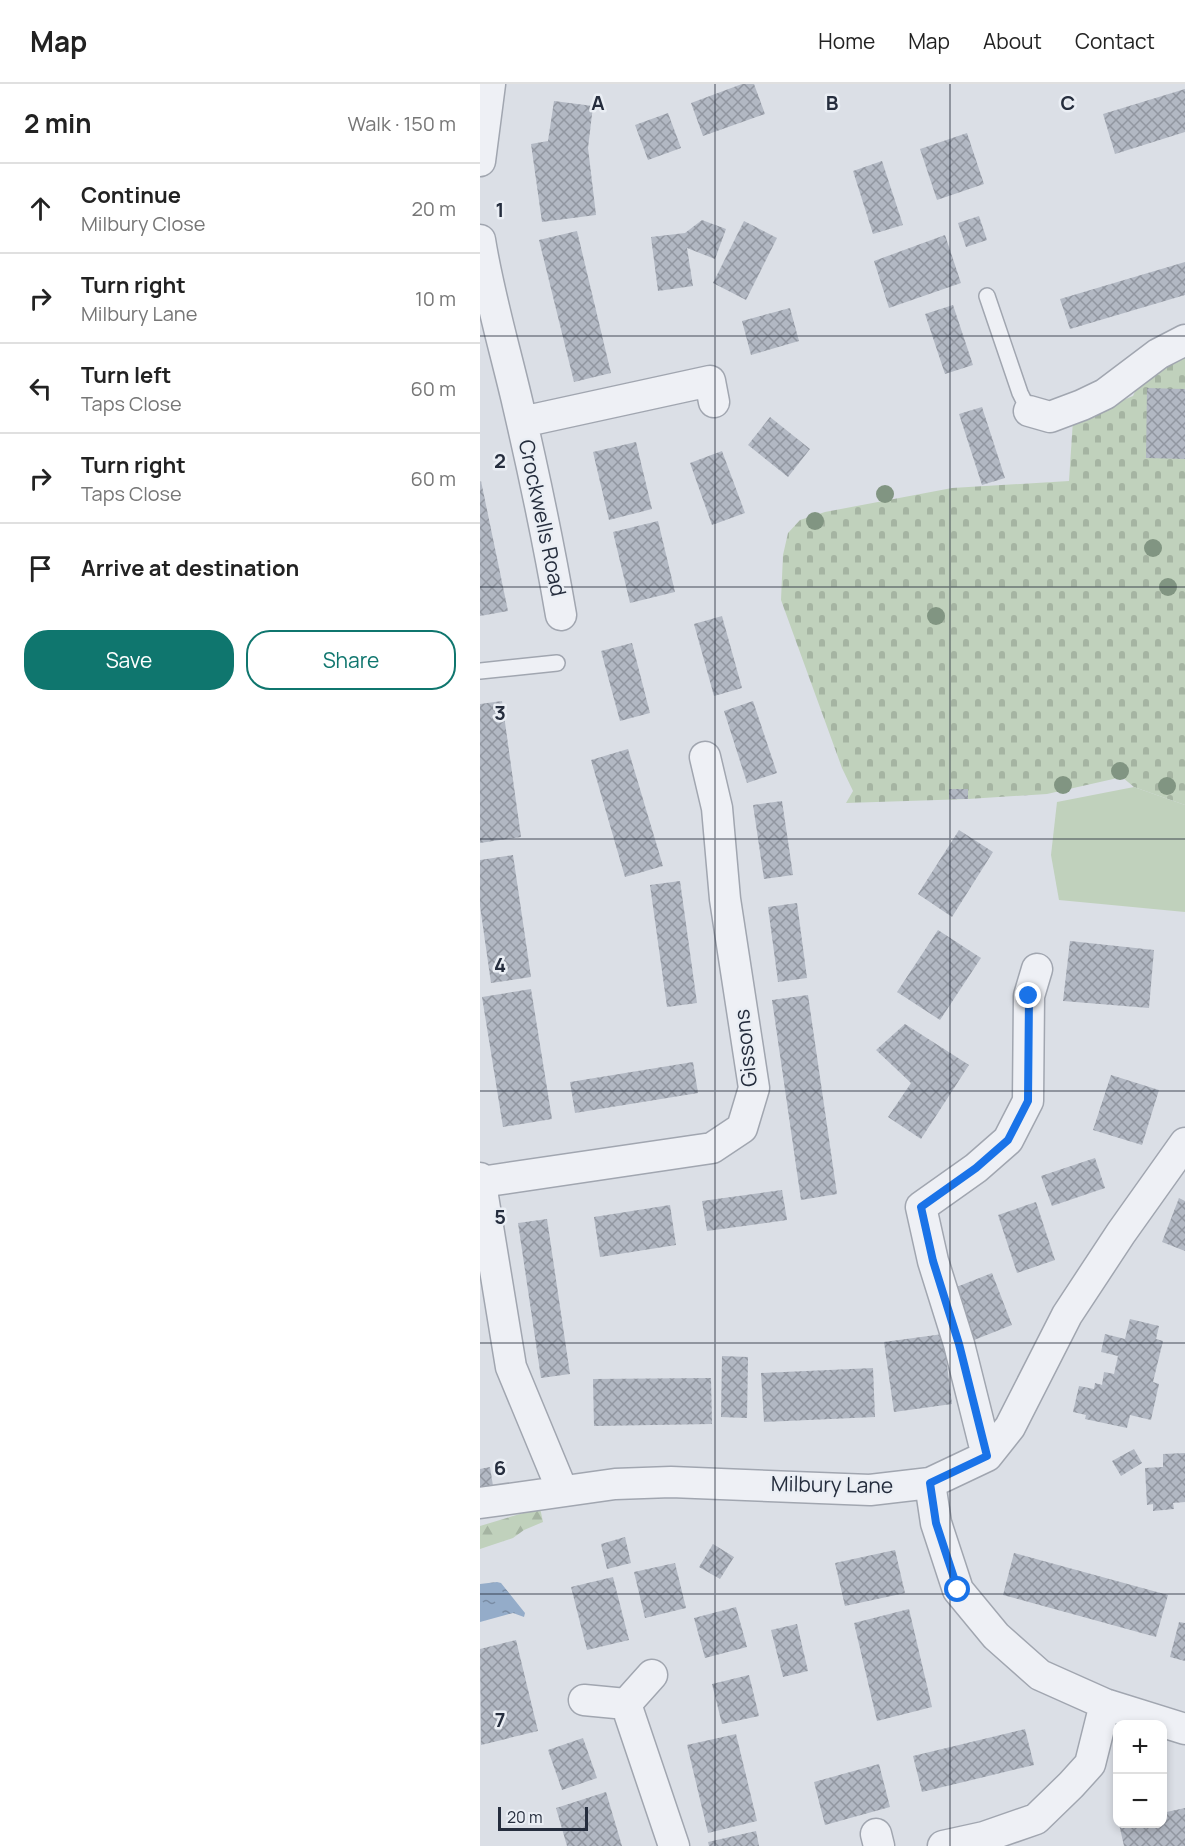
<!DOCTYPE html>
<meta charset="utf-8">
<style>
:root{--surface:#fff;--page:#f2f2f2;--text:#222;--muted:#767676;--line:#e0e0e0;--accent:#0f766e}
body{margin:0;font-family:Manrope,sans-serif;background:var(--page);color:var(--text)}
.controls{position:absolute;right:18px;bottom:18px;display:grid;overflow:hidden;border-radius:12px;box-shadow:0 3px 9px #0003}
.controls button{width:54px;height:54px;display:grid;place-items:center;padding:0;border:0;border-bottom:2px solid var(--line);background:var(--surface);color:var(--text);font:30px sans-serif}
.scale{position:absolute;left:18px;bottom:15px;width:90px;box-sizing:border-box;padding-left:6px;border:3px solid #252d3d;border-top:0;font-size:16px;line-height:21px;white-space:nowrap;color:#252d3d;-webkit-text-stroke:4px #eaeef4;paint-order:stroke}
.stop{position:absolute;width:18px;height:18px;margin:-14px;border:4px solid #1a73e8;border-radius:50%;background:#fff}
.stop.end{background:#1a73e8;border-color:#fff;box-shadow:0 2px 6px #0008}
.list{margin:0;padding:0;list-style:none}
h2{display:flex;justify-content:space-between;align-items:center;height:78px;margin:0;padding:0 24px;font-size:26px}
h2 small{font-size:20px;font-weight:400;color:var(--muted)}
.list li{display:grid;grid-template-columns:39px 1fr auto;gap:18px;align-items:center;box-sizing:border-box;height:90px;padding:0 24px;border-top:2px solid var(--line)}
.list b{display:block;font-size:22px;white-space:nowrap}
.list p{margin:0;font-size:20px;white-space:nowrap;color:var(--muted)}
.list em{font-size:20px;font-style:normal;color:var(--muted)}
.actions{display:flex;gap:12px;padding:18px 24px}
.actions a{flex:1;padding:14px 0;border:2px solid var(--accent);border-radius:24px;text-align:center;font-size:21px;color:var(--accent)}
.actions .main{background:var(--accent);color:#fff}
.icon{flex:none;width:33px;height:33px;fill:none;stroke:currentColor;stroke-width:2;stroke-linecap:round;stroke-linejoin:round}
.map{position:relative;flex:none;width:705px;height:1762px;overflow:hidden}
header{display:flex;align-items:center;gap:36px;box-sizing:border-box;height:84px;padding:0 30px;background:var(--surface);border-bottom:2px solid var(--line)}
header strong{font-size:28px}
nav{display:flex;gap:33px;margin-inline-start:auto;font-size:21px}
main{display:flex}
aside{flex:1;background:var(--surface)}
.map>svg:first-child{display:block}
.forest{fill:url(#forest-firs)}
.cemetery{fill:url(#cemetery-stones)}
.garden{fill:#c0d1bc}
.water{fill:url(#water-ripples)}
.building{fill:url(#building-cross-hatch)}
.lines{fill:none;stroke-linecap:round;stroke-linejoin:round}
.service-casing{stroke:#a1a6b0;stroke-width:18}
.minor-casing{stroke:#a1a6b0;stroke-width:33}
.service{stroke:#eef0f5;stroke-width:15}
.minor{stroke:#eef0f5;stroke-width:30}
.tree{fill:#819582}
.route{stroke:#1a73e8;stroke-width:8}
.grid{fill:none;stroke:#252d3d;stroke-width:1.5;stroke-opacity:0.55}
.labels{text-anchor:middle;stroke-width:5;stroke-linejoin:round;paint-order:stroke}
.street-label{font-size:21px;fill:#252d3d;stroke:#eaeef4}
.grid-label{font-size:20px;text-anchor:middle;font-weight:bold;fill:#252d3d;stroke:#eaeef4;stroke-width:5;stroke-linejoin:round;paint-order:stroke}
</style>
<header>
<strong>Map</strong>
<nav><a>Home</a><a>Map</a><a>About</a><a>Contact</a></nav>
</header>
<main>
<aside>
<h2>2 min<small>Walk · 150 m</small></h2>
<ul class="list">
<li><svg class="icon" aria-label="ahead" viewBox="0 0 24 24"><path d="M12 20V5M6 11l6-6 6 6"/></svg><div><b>Continue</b><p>Milbury Close</p></div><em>20 m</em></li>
<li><svg class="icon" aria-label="right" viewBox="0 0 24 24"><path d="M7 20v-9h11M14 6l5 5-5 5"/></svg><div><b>Turn right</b><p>Milbury Lane</p></div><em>10 m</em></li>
<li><svg class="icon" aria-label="left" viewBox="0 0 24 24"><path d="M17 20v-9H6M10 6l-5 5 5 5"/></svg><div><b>Turn left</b><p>Taps Close</p></div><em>60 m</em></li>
<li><svg class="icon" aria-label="right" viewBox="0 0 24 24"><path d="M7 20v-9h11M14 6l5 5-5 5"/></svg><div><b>Turn right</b><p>Taps Close</p></div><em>60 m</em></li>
<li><svg class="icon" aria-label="arrive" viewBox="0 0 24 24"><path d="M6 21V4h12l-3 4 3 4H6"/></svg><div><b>Arrive at destination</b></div></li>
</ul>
<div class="actions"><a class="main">Save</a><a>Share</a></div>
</aside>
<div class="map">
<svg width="705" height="1762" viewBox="0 0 705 1762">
<defs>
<pattern id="forest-firs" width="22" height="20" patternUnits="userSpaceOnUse" patternTransform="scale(1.5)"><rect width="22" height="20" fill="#c0d1bc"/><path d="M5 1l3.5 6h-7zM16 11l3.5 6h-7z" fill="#a5b4a2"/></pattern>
<pattern id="cemetery-stones" width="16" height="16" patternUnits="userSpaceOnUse" patternTransform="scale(1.5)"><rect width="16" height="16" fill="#c0d1bc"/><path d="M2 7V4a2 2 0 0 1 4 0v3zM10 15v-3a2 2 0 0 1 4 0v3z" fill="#a5b4a2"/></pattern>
<pattern id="water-ripples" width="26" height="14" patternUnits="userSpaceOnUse" patternTransform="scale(1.5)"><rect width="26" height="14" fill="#94acc9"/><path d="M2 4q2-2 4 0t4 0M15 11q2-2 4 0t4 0" fill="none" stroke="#798ca4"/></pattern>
<pattern id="building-cross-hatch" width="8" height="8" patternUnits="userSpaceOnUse" patternTransform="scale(1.5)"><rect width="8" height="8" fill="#b2b8c3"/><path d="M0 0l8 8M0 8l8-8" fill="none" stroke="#9196a0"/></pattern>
</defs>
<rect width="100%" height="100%" fill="#dbdfe6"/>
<path class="forest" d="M60,1424L63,1438L44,1446L33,1454L0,1465V1442Z"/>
<path class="cemetery" d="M705,266V721L654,703L642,693L567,710L488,715L366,719L373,707L362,684L301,516L303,471L308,449L320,436L345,428L472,404L589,397L593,336L653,312L658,301Z"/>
<path class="garden" d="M654,703L705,721V828L579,816L571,771L577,718Z"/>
<path class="water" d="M17,1498L21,1499L45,1529L44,1533L33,1529L0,1538V1500Z"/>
<path class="building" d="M262,0H274L285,30L223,52L211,19Z
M705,5V48L635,70L623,30Z
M74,17L113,22L108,64L116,131L62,138L51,60L68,57Z
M188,29L201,64L168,76L155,41Z
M487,49L504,100L457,116L440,65Z
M402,77L423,141L393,150L373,87Z
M499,132L507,156L486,163L478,139Z
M222,136L246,145L235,175L207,164L213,202L178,207L171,153L205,149Z
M264,137L297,154L266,216L233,199Z
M97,147L131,289L94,298L59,156Z
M465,151L481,199L409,224L394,177Z
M705,178V211L590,245L580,215Z
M473,221L493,281L465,290L445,230Z
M310,224L319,257L271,271L262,237Z
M667,304L705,305V375L666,374Z
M502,323L525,394L502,401L479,330Z
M290,333L330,365L308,393L268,361Z
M156,358L172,425L129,436L113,368Z
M242,367L265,429L232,441L210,379Z
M1,397L28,527L0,532V398Z
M178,437L195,508L150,519L133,448Z
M242,532L262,604L234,612L214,540Z
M152,559L170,629L140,637L121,567Z
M22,617L41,753L0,759V620Z
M273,617L297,689L267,699L244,627Z
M148,665L183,782L145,793L111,676Z
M469,705H488V715H469Z
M302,717L313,791L284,795L273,721Z
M479,746L513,768L472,833L438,810Z
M33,771L51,893L11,899L0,822V776Z
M200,797L217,919L187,923L170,801Z
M317,819L327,894L298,898L288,823Z
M458,846L501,874L460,936L417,908Z
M590,857L674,866L669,924L583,917Z
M51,905L72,1035L23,1043L2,913Z
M328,911L357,1110L321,1116L292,916Z
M425,940L489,981L441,1055L408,1033L431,999L396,966Z
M213,978L218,1009L95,1029L90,998Z
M631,991L679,1006L662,1061L613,1046Z
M615,1074L625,1104L572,1122L561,1092Z
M302,1106L307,1136L227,1147L222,1117Z
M699,1114L705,1117V1167L682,1158Z
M556,1118L575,1176L537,1189L518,1131Z
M190,1121L196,1161L120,1173L114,1133Z
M67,1135L90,1290L61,1294L38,1139Z
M512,1189L532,1241L494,1256L474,1204Z
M650,1235L679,1242L676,1255L683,1257L673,1298L679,1300L671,1336L650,1331L647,1344L605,1335L606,1331L593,1328L599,1302L614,1305L615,1299L622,1301L624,1288L634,1290L638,1272L621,1268L625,1250L645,1255Z
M463,1250L472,1320L414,1328L404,1258Z
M242,1272L268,1273L267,1334L241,1333Z
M393,1284L395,1333L284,1338L281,1289Z
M231,1294L232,1340L114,1342L113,1295Z
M654,1365L662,1379L641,1392L632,1377Z
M705,1369V1418L693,1419L694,1425L673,1427V1420L667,1421L665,1384L683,1383V1370Z
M10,1383L14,1408L0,1410V1385Z
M145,1453L151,1479L127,1485L121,1460Z
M233,1460L254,1473L240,1495L219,1483Z
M415,1466L425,1509L365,1522L355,1479Z
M534,1469L688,1511L676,1553L523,1511Z
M195,1479L206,1524L165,1534L154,1488Z
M133,1493L149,1556L107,1566L91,1503Z
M256,1523L267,1563L225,1574L214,1534Z
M429,1525L452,1623L397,1637L374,1539Z
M699,1538L705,1539V1577L690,1573Z
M317,1540L328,1587L303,1593L291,1546Z
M36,1556L58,1647L1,1661L0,1565Z
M269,1591L279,1632L242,1640L232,1600Z
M545,1645L554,1681L442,1708L433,1672Z
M256,1650L277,1737L228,1749L207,1661Z
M103,1654L117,1694L82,1706L68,1666Z
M399,1680L410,1723L345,1741L334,1698Z
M126,1708L142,1762H87L76,1724Z
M705,1724V1762H644L639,1740H682V1729Z
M276,1747L279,1762H229L228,1758Z"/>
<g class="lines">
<defs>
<path id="service" d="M507,212L540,309L549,327
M0,587L77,579"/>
<path id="minor" d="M0,77L10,0
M0,156C9,212 25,265 38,321C54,390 69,461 81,531
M549,327L570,333L602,321L625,310L678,270L705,256
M42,338L230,297L234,318
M0,1094L31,1283L82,1406
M1,1098L232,1064L262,1044L274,1004L245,815L237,724L225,673
M507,1372L479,1260L453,1177L441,1123L496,1084L528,1056L548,1017L549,912L557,885
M450,1399L456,1439L478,1506L516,1552L560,1591L625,1620L705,1645
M0,1419L135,1400L191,1398L390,1406L450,1399L507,1372L530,1343L587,1231L641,1149L705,1059
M104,1616L146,1620L194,1762
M146,1620L172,1591
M396,1750L399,1762
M463,1762L504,1753L556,1735L591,1701L610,1680L625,1620"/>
</defs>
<use href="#service" class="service-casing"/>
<use href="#minor" class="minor-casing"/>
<use href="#service" class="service"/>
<use href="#minor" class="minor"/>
</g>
<g class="tree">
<circle cx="405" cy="410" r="9"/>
<circle cx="335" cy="437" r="9"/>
<circle cx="673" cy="464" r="9"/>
<circle cx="688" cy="503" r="9"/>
<circle cx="456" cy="532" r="9"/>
<circle cx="640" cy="687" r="9"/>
<circle cx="583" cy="701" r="9"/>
<circle cx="687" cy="702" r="9"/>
</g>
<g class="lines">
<path class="route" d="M478,1506L456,1439L450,1399L507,1372L479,1260L453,1177L441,1123L496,1084L528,1056L548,1017L549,912"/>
</g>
<path class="grid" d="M235,0V1762M470,0V1762M0,252H705M0,503H705M0,755H705M0,1007H705M0,1259H705M0,1510H705"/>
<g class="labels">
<g class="street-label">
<text transform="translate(62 434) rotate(78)" y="7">Crockwells Road</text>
<text transform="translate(266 964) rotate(-96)" y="7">Gissons</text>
<text transform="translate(352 1401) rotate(1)" y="7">Milbury Lane</text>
</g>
</g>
<g class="grid-label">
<text x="118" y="26">A</text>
<text x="352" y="26">B</text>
<text x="588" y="26">C</text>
<text x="20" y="133">1</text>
<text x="20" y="384">2</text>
<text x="20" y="636">3</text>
<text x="20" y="888">4</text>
<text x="20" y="1140">5</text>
<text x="20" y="1391">6</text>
<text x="20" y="1643">7</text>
</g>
</svg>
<div class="controls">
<button>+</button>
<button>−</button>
</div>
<div class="scale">20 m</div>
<div class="stop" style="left:478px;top:1506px"></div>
<div class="stop end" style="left:549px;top:912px"></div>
</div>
</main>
